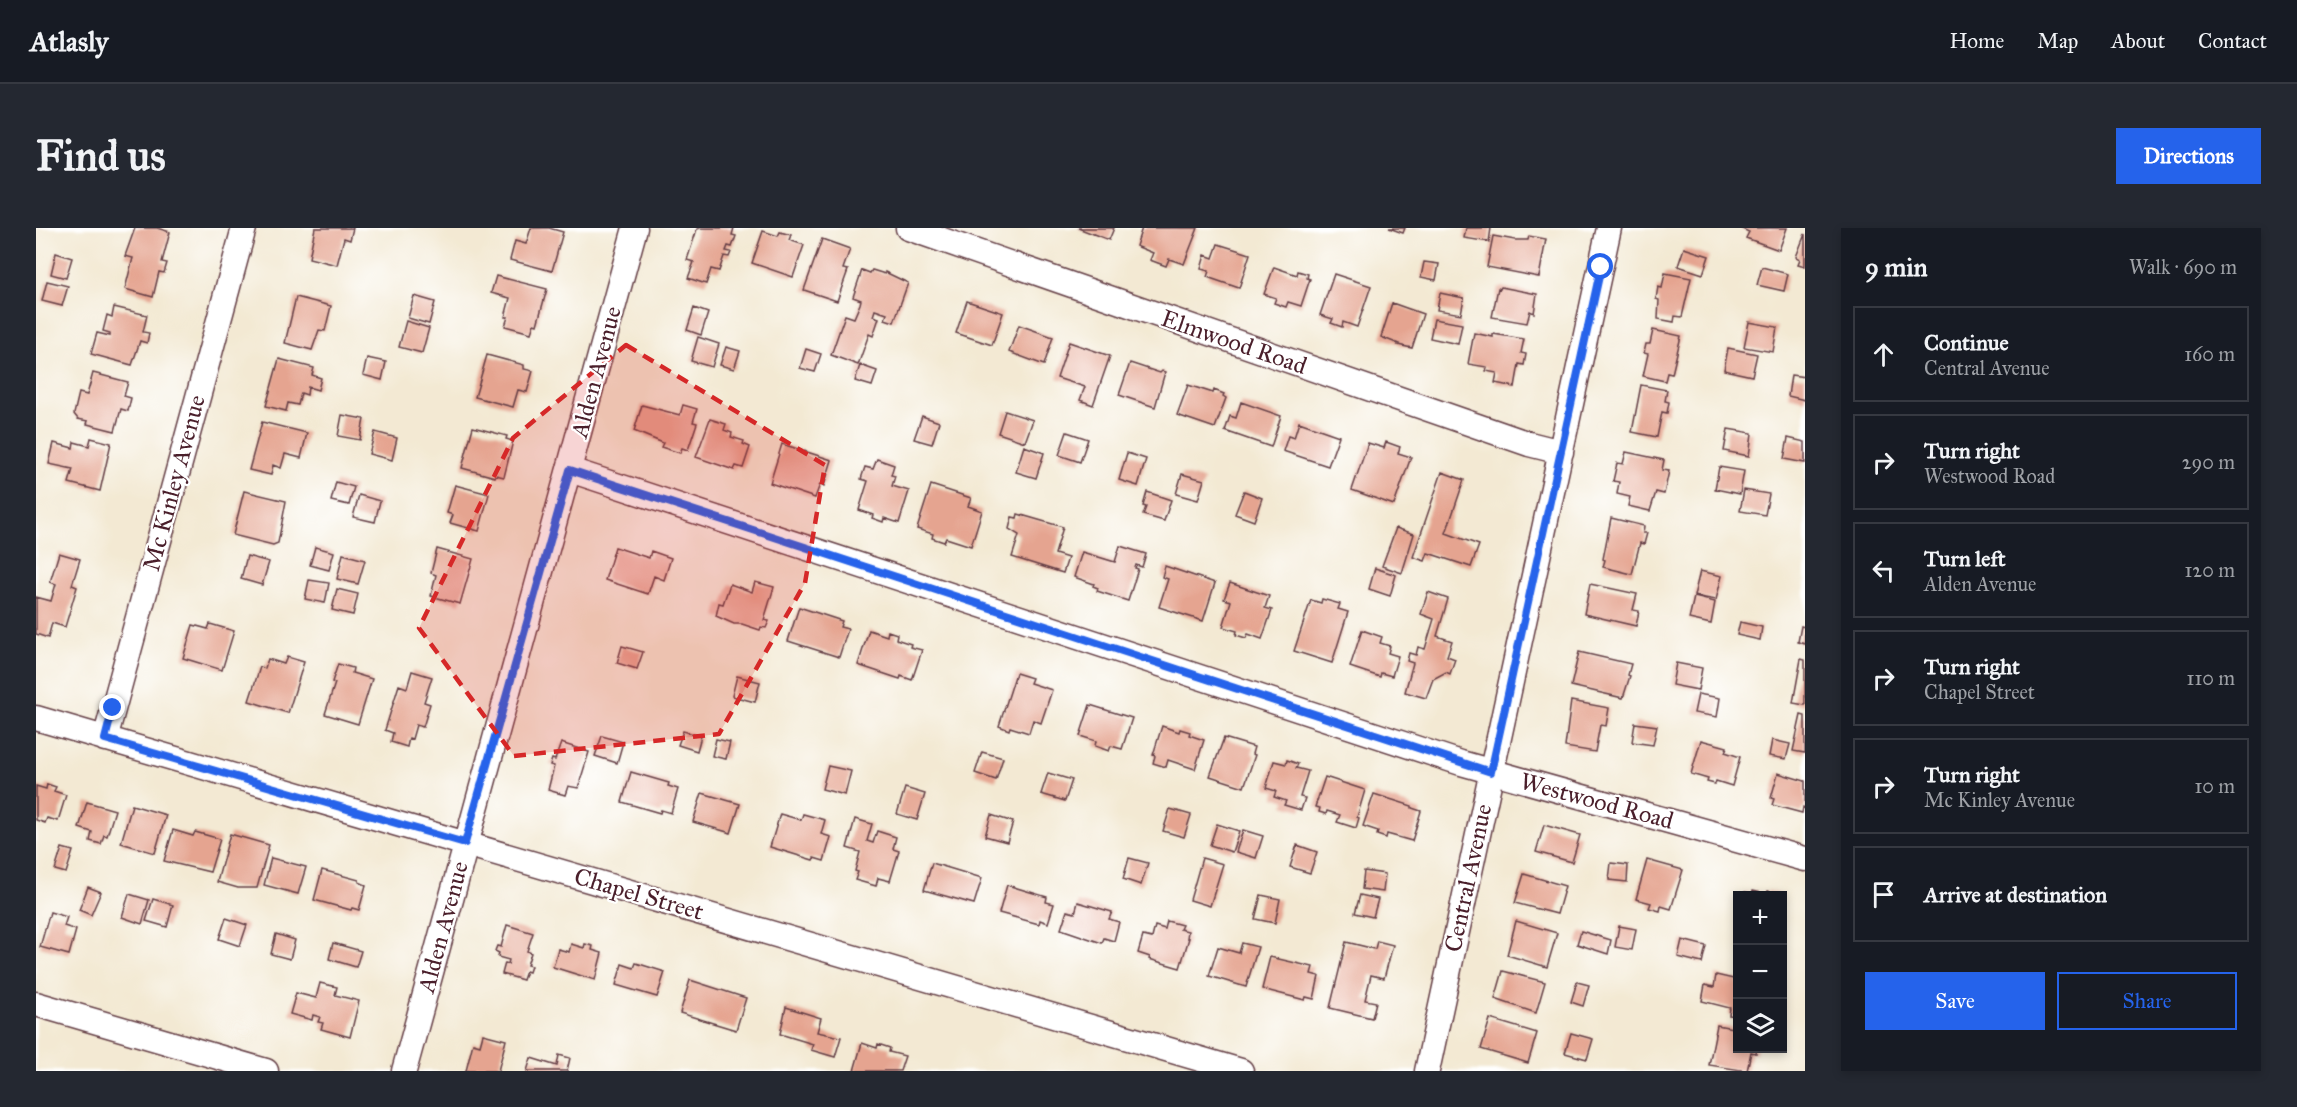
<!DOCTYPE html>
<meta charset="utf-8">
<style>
:root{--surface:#171b24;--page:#242831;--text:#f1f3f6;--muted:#9ea1a6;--line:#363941;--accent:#2563eb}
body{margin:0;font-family:"IM FELL Great Primer",serif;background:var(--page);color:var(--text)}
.controls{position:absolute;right:18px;bottom:18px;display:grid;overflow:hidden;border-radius:0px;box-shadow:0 3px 9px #0003}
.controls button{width:54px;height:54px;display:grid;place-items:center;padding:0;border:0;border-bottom:2px solid var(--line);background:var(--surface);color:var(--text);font:30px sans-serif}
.stop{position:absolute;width:18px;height:18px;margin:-14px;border:4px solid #2563eb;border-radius:50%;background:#fff}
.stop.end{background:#2563eb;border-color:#fff;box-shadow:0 2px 6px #0008}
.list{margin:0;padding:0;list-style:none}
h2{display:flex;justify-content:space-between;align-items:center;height:78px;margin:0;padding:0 24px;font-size:26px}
h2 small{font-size:20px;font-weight:400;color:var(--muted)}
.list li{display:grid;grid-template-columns:39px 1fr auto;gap:18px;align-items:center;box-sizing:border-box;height:96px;margin:0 12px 12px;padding:0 12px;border:2px solid var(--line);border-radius:0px}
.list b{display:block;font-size:22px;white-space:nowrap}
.list p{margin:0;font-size:20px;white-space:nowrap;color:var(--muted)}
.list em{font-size:20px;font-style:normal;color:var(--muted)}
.actions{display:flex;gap:12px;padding:18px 24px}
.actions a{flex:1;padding:14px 0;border:2px solid var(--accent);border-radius:0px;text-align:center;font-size:21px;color:var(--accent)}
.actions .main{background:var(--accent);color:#fff}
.icon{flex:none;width:33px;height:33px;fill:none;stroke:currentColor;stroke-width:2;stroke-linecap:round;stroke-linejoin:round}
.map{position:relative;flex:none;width:1769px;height:843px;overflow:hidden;border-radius:0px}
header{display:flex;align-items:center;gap:36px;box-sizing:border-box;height:84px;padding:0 30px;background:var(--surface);border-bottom:2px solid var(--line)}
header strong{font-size:28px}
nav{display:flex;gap:33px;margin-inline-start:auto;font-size:21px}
.intro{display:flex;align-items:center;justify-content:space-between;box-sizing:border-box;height:144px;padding:0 36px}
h1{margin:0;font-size:42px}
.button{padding:15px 27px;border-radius:0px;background:var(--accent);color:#fff;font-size:21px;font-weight:700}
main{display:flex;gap:36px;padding:0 36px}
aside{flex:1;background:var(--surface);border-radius:0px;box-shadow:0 3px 9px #0003}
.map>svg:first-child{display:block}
.building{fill:#e5a490}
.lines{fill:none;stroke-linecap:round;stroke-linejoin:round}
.minor-casing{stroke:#633d44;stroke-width:27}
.minor{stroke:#fff;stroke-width:24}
.route{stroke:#2563eb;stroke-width:8}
.marked{fill:#d62828;fill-opacity:0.2;stroke:#d62828;stroke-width:4.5;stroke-dasharray:12 8;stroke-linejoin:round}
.labels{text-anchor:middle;stroke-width:4.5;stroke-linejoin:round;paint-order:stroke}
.street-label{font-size:24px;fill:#4a1f2b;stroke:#fff}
</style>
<header>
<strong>Atlasly</strong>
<nav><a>Home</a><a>Map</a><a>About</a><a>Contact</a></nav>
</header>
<div class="intro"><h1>Find us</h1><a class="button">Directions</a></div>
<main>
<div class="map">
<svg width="1769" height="843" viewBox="0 0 1769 843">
<rect width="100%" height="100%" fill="#fff"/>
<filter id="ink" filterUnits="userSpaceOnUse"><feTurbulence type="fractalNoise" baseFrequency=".0167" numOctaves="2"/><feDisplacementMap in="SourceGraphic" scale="12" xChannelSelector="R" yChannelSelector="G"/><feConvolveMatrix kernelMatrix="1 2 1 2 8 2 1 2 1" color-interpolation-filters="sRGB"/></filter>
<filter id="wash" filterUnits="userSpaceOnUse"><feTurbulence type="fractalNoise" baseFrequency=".008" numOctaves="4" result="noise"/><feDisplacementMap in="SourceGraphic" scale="24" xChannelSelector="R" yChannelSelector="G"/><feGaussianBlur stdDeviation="1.35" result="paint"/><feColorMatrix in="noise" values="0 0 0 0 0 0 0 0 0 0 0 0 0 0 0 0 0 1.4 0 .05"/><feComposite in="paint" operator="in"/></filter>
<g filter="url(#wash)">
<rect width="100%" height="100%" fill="#f3e9d3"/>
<g id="blocks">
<path class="building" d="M99,0H121L134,4L126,34L131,35L128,45L123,44L117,69L89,61L97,30L89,28Z
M279,0H317L314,12L308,10L301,37L273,30Z
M495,0H513L527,4L516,43L474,32L479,13L490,16Z
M665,0H698L696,7L700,8L696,19L692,18L690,23L695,24L693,29L688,28L683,43L675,41L670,56L652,50L658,34L651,32L661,1Z
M1042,0H1078L1073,12Z
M1106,0H1162L1148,36L1133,31L1130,38L1114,32L1117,25L1100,18Z
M1353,0H1369L1367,5Z
M1430,0H1455L1453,14L1428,10Z
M1704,0H1751L1743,22L1710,10L1713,4Z
M727,3L742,8L744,4L755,7L753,12L768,17L757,49L716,35Z
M1769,6V38L1762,36L1764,31L1760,29Z
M1457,8L1479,12H1492L1493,8L1510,11L1503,49L1451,39Z
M786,11L814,21L807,41L812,42L801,73L768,62Z
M1182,16L1214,26L1203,60L1171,49L1173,43L1165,41L1169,27L1177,30Z
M1648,20L1673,28L1667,46L1642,38Z
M20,25L36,30L30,50L15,46Z
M1388,34L1403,36L1400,52L1385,49Z
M1238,39L1261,47L1262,43L1272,46L1271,50L1274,51L1265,78L1252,74L1250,79L1238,75L1240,70L1228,66Z
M1726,39L1752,46L1748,63L1721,57Z
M826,42L834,45L836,42L849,46V44L872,55L858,94L849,91L851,86L839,82L837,88L843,90L837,108L833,106L822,137L795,127L809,87L818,90L824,76L825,72L817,69Z
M1629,45L1655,50L1646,89L1639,88L1638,94L1622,91L1623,72L1620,71L1622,59L1626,60Z
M1298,46L1335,58L1321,99L1307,94L1306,99L1295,95L1297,91L1284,87Z
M460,48L511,61L501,97L498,96L495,105L469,98L472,89H469L474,70L455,65Z
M11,53L32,58L26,78L6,73Z
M1465,59L1501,66L1498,85L1494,83L1491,95L1456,89L1462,60L1464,61Z
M1404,65L1428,70L1425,86L1401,82Z
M378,68L399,74L393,96L372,90Z
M260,69L295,78L289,103L283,102L276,122L249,115Z
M931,73L967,85L956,117L920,105Z
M1356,75L1387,86L1376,120L1362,117L1363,116L1345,109Z
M78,79L111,87L107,104L113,105L111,115L104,113L96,137L55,126L61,105L74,108V105L67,103L71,87L76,89Z
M658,80L672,85L665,107L651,102Z
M1398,91L1426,96L1422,116L1394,110Z
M370,93L393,100L386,125L363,119Z
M1713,94L1741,99L1737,124L1708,119Z
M983,97L1017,109L1008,137L973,124Z
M1617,102L1645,108L1636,146L1631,145L1629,153L1607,148L1612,126L1608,125L1610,116H1614Z
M1438,105L1457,109V106L1488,111L1485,125L1490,126L1488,137L1483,136L1479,159L1459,155L1461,145L1450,143L1451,139L1432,136Z
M662,109L683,116L676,139L655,133Z
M1033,114L1074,128L1057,177L1044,172L1049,159L1021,150Z
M690,119L704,123L698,141L684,137Z
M1692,120L1721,126L1716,148L1688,142Z
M770,121L785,126L779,144L764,140Z
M451,127L488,137V141L497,143L491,164L482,162L477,179L439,169Z
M331,130L350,134L346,152L327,147Z
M243,131L278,140L276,147L285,150L282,162L272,159L271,167L265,165L262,177L252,175L250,183L230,178Z
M1094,135L1124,145L1126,143L1129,144L1119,179L1083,167Z
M824,137L841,143L836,158L819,153Z
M57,145L92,154L88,168L95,170L92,183L85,181L79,203L51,196L52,193L42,191L38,186L43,165L51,167Z
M1755,147L1769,149V172L1752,168Z
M1152,157L1177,165L1178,162L1188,166L1187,168L1190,170L1179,200L1141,187Z
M1605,157L1631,162L1629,173L1633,174L1631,185L1626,184L1621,209L1596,204Z
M1205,174L1245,188L1235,219L1189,203L1194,188L1200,190Z
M606,177L644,187L647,177L661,181L657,194L661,195L652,222L646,220L644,225L625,219L627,215L598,203Z
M969,183L997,192L989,214L962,205Z
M306,187L328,191L324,212L302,208Z
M886,188L903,194L896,216L878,211Z
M674,191L690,196L688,202L696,205L695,209L708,213L707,216L714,219L707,240L700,238L698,242L660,229Z
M226,194L271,205L265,230L249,226L245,240L237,237L235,247L213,242Z
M1263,194L1303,208L1292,238L1247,223L1252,208L1258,210Z
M437,199L471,208L470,211L477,213L468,249L460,247L459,249L426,240Z
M1692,201L1716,205L1713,228L1688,223Z
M339,204L361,210L356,232L333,226Z
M1031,204L1052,211L1044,234L1023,227Z
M55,210L75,215L64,263L33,255L37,241L13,236L18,215L37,220L38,214L53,218Z
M1752,210L1769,214V235L1748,231Z
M1350,214L1364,219L1362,225L1375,229L1358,277L1316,262L1332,215L1348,220Z
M746,216L796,232L788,258L784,256L779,270L734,255Z
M988,218L1008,225L1000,250L980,244Z
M1590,224L1628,232L1626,242L1633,243L1628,266L1620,264L1614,283L1592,278L1594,269L1581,266L1583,254L1577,253L1581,235L1587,236Z
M1091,225L1110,231L1102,258L1083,252Z
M841,231L858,237L855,247L859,248L856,258L873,263L863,295L848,290L847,294L836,290L837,287L823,282L832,253L825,251L829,239L837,241Z
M1683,239L1708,243L1704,266L1679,261Z
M1406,244L1428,252L1410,305L1443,317L1435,339L1392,325L1389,333L1377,329Z
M1146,246L1168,252L1162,272L1140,266Z
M300,254L318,259L313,277L295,273Z
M419,257L453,266L443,303L414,295L417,287L411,285Z
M895,257L935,270L932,278L946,283L935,318L910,310L908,314L896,310L897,306L881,301Z
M1708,262L1733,266L1729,287L1704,283Z
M208,263L250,273L242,315L237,317L197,307Z
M1208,263L1226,270L1218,293L1199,286Z
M1111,264L1135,272L1128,293L1107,287L1110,279L1107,278Z
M323,267L344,273L339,294L317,289Z
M982,286L1027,299L1019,326L1032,330L1027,345L976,329L983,307L973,301L976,289L981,290Z
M1575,290L1608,298L1607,305H1611L1608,316L1604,315L1596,346L1567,339L1569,332L1567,331Z
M1360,300L1378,306L1366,345L1346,338Z
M1084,318L1110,326L1106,339L1100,337L1099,340L1102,341L1092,373L1061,363L1062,360L1057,358L1058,356L1038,349L1046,324L1079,334Z
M279,319L298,324L293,342L274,337Z
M579,319L613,330L615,323L635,330L628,352L618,348L612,366L569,352Z
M401,321L437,331L424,376L395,368L400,347L395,345Z
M23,325L44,331L36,357L41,359L29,399L16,395L12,410L0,406V369L15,373L20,356L14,354Z
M307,326L329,332L322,356L301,351Z
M211,328L233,334L226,357L205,351Z
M1129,338L1179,355L1167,393L1123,379L1132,351L1126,349Z
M1339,340L1360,347L1354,368L1333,361Z
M1664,343L1686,348L1680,372L1658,368Z
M273,352L293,355L289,375L269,371Z
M719,354L738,359L728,392L733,393L730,400L725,399L724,402L706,396H698L680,388L683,375L687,376L694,356L716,364Z
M1194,355L1233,368L1229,380L1236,382L1226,411L1212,406L1210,410L1200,407L1201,403L1187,399L1195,373L1188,371Z
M1554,356L1601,366L1597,382L1603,383L1600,398L1548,386Z
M301,361L322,366L317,387L296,382Z
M1392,364L1412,371L1401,408L1416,413L1411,428L1419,431L1414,446L1410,444L1397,451L1390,470L1369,464L1377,435L1371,433L1373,425L1380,427L1382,419L1389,421L1398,391L1385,386Z
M1658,369L1679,374L1675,396L1653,391Z
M1286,371L1304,376L1302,381L1312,384L1296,435L1258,423L1275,372L1285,375Z
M763,379L806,393L804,399L812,401L803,429L752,413Z
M1704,394L1726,399L1724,412L1701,407Z
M174,396L198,403L186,442L147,430L157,397L172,401Z
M1765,398L1769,399V416L1762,414Z
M833,402L851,408L852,403L861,406L860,411L875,416L874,419L886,422L876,452L865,448L864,451L822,437Z
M1326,402L1346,409L1344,415L1354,418L1352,425L1362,428L1356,448L1345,445L1344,449L1314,439Z
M586,418L607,424L601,441L581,435Z
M1543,424L1595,436L1592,447L1594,448L1587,470L1535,458Z
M251,429L268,434L252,485L213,473L224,439L229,440L232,431L248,436Z
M1765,431L1769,432V477L1757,475Z
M1640,435L1666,440L1662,462L1636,457Z
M302,436L317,440L316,445L336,451L322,496L289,486L299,455L296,454Z
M376,443L396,449L388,474L394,476L387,499L380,497L376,511L373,510L371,519L355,514L357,505L349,502L363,457L371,460Z
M980,445L996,450L994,455L1016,462L1005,495L997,492L993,505L974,499L973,502L963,498Z
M701,448L724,454L719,474L696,468Z
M1662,466L1684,470L1681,489L1658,485Z
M1535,473L1573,480L1570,498L1564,497L1559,524L1529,519Z
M1054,477L1096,490L1086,521L1075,518L1073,523L1059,518L1060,513L1044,508Z
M1765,487L1769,488V525L1757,523Z
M1599,495L1621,498L1617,517L1596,514Z
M1126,498L1143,504L1144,501L1154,504L1153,507L1168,512L1159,541L1132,532L1130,539L1117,535L1119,528L1117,527Z
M647,503L665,508L661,523L642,517Z
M566,508L587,514L581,535L559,528Z
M1188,510L1218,519L1216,526L1219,527L1208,559L1174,548Z
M680,511L694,514L690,531L676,528Z
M1665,512L1691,519L1689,524L1704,529L1696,558L1680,553L1679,556L1671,554L1672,551L1655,546Z
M1736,512L1754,516L1750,531L1733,528Z
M525,515L553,524L542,560L532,558L529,567L512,562L518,538L514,537L516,531L519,532Z
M946,524L967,530L960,552L939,545Z
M1251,532L1262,536L1260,540L1272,543L1264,569L1269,570L1265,582L1248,577L1250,573L1238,569L1240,563L1230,560L1238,533L1250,536Z
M792,538L815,543L809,567L786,561Z
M595,544L633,555L632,558L642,561L635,585L625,582L624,585L586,574Z
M1012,545L1036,552L1029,573L1005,566Z
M1742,545L1769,553V580L1767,579L1766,585L1736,577L1738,571L1735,570Z
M1289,549L1329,562L1321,589L1323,590L1320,600L1301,594L1304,587L1291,583L1290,586L1283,584L1284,580L1279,579Z
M11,556L20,559L18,563L30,567L22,593L11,590L9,595L0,592V558L10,561Z
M869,560L889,566L881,592L861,586Z
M666,565L704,576L695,605L657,594Z
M1338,566L1376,578V580L1385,583L1376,613L1351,606L1350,610L1341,607L1342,603L1327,598Z
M51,574L79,582L71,608L68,607L65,616L54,613L56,604L43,600Z
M96,577L130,587L119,625L85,615Z
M1134,581L1155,587L1148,609L1127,603Z
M744,586L765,592L767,586L789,592L785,606L795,609L788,633L778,630L777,632L734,619Z
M955,587L977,594L971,614L949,608Z
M819,591L836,596L831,613L837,615L841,603L860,609L857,621L863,623L854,653L842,650L840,658L819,652L822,644L819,643L824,624L811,620Z
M1181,596L1203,603L1196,624L1174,617Z
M1508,597L1544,607L1536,634L1500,624Z
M137,602L157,608L159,604L184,611L174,644L128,633Z
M1207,602L1227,608L1220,630L1200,624Z
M194,606L233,617L221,660H202L181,654Z
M1261,617L1281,624L1274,645L1254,639Z
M26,620L37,623L30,645L19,642Z
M235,630L270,639L262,666L228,657Z
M1093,630L1112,635L1105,657L1087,651Z
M1166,630L1187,636L1174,678L1154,672Z
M1611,632L1647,642L1635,681L1625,678L1624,683L1613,680L1615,675L1600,671Z
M896,635L946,650L938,676L888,662Z
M1575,635L1592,637L1591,654L1573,652Z
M286,642L323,652V654L330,657L323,682L316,680L315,682L278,672Z
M1328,643L1349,646L1347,664L1326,661Z
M1488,646L1529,658L1521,686L1479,675Z
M971,657L1011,669L1010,674L1018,676L1012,695L1004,692L1003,696L963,685Z
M52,659L65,664L55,687L43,682Z
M1717,663L1731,666L1732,663L1749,668H1708L1709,664L1716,666Z
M93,666L113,672L106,696L86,689Z
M1225,667L1244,671L1239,695L1219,691Z
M1324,667L1342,671L1337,689L1319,685Z
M117,671L137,677L131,699L110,693Z
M1042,674L1076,684L1073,691L1083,694L1078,713L1068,710L1066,715L1025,701L1031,683L1039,685Z
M14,684L31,689L28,698L40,702L33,727L4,719Z
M190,690L211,697L204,718L183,711Z
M1131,693L1146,697L1144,701L1152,703L1151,710H1153L1144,740L1113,731L1114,729L1102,725L1107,708L1116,710L1119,698L1129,701Z
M1480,693L1521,705L1511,739L1471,727Z
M471,697L497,705L491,723L495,725L491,737L495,738L493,744L490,743L487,752L466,746L469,735L472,736L473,732L462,729L463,725L459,723L461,718L465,719Z
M1583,698L1600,701L1596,722L1579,719Z
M1545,703L1575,712L1572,726L1541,716Z
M240,706L259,712L254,731L235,726Z
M1646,712L1670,718L1666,735L1642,729Z
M1341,713L1357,717L1348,750L1335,747L1329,772L1340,774L1336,790L1294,780L1310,714L1339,721Z
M297,715L325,723L320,739L293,731Z
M1206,715L1222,719L1210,759L1173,748L1182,719L1203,725Z
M535,716L548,720L549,716L557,718L556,722L566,725L559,752L517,739L522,721L533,724Z
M1234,729L1277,739L1275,746L1283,748L1278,771L1270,769L1269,772L1226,761Z
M600,735L629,744L621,769L580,757L586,736L598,740Z
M1467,743L1509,754L1500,785L1459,771Z
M1680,747L1702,752V788L1693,787L1694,780L1666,773L1669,757L1678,759Z
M654,752L710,770L700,802L644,785Z
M1541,754L1553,757L1547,778L1535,774Z
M284,755L301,759L299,767L323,773L314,809L285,801L287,795L282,794L284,789L277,787L276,792L254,786L260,765L280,770Z
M750,779L785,790L781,804L805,809L799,829L775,822L777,816L744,806Z
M1454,791L1501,805L1492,835L1445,821Z
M1681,797L1702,801V820H1721L1720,825L1715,824L1711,843L1673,837Z
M1535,805L1557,811L1551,831L1529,825Z
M447,806L470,812L462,843H430L437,815L444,817Z
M826,815L841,820L842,816L854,820L853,824L869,828L864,843H818Z
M523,827L534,830L531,843H491L495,830L521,838Z"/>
</g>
</g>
<g filter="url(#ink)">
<use href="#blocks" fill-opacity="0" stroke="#633d44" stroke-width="1.5"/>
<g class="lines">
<defs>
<path id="minor" d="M872,0L1493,216L1525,224
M534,242L1425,535L1769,631
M0,490L1205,843
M69,511L208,0
M0,776L230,843
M368,843L599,0
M1391,843L1573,0"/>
</defs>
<use href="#minor" class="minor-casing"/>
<use href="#minor" class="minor"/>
</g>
</g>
<g class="lines" filter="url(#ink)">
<path class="route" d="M77,480L69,511L429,615L534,242L1455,544L1565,39"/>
</g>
<path class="marked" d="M590,117L789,237L769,355L683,506L478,528L383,400L477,210Z"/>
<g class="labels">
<g class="street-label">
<text transform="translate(1198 114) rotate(19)" y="8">Elmwood Road</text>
<text transform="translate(560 144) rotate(-75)" y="8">Alden Avenue</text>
<text transform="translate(138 255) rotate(-75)" y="8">Mc Kinley Avenue</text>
<text transform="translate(1561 573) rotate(15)" y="8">Westwood Road</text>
<text transform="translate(1432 650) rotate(-78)" y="8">Central Avenue</text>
<text transform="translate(603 666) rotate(16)" y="8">Chapel Street</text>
<text transform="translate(407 699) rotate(-75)" y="8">Alden Avenue</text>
</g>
</g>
</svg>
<div class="controls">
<button>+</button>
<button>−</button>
<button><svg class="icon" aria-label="layers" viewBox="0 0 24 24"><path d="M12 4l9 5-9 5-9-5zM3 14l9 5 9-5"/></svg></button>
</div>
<div class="stop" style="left:1565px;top:39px"></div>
<div class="stop end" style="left:77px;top:480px"></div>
</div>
<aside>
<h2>9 min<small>Walk · 690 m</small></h2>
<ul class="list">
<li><svg class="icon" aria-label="ahead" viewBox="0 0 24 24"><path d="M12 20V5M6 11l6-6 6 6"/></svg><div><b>Continue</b><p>Central Avenue</p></div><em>160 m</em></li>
<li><svg class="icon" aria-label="right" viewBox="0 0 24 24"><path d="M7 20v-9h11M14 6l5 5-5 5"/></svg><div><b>Turn right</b><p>Westwood Road</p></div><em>290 m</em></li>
<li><svg class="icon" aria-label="left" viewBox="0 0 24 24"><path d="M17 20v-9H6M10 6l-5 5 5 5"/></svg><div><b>Turn left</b><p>Alden Avenue</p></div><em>120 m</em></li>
<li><svg class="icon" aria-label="right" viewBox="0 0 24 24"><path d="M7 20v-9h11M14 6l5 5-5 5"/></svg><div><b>Turn right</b><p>Chapel Street</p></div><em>110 m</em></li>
<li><svg class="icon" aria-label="right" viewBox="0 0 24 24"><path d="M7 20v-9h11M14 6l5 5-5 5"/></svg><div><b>Turn right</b><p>Mc Kinley Avenue</p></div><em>10 m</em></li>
<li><svg class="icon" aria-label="arrive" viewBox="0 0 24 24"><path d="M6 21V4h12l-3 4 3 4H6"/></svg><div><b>Arrive at destination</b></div></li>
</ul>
<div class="actions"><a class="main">Save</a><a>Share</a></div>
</aside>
</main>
